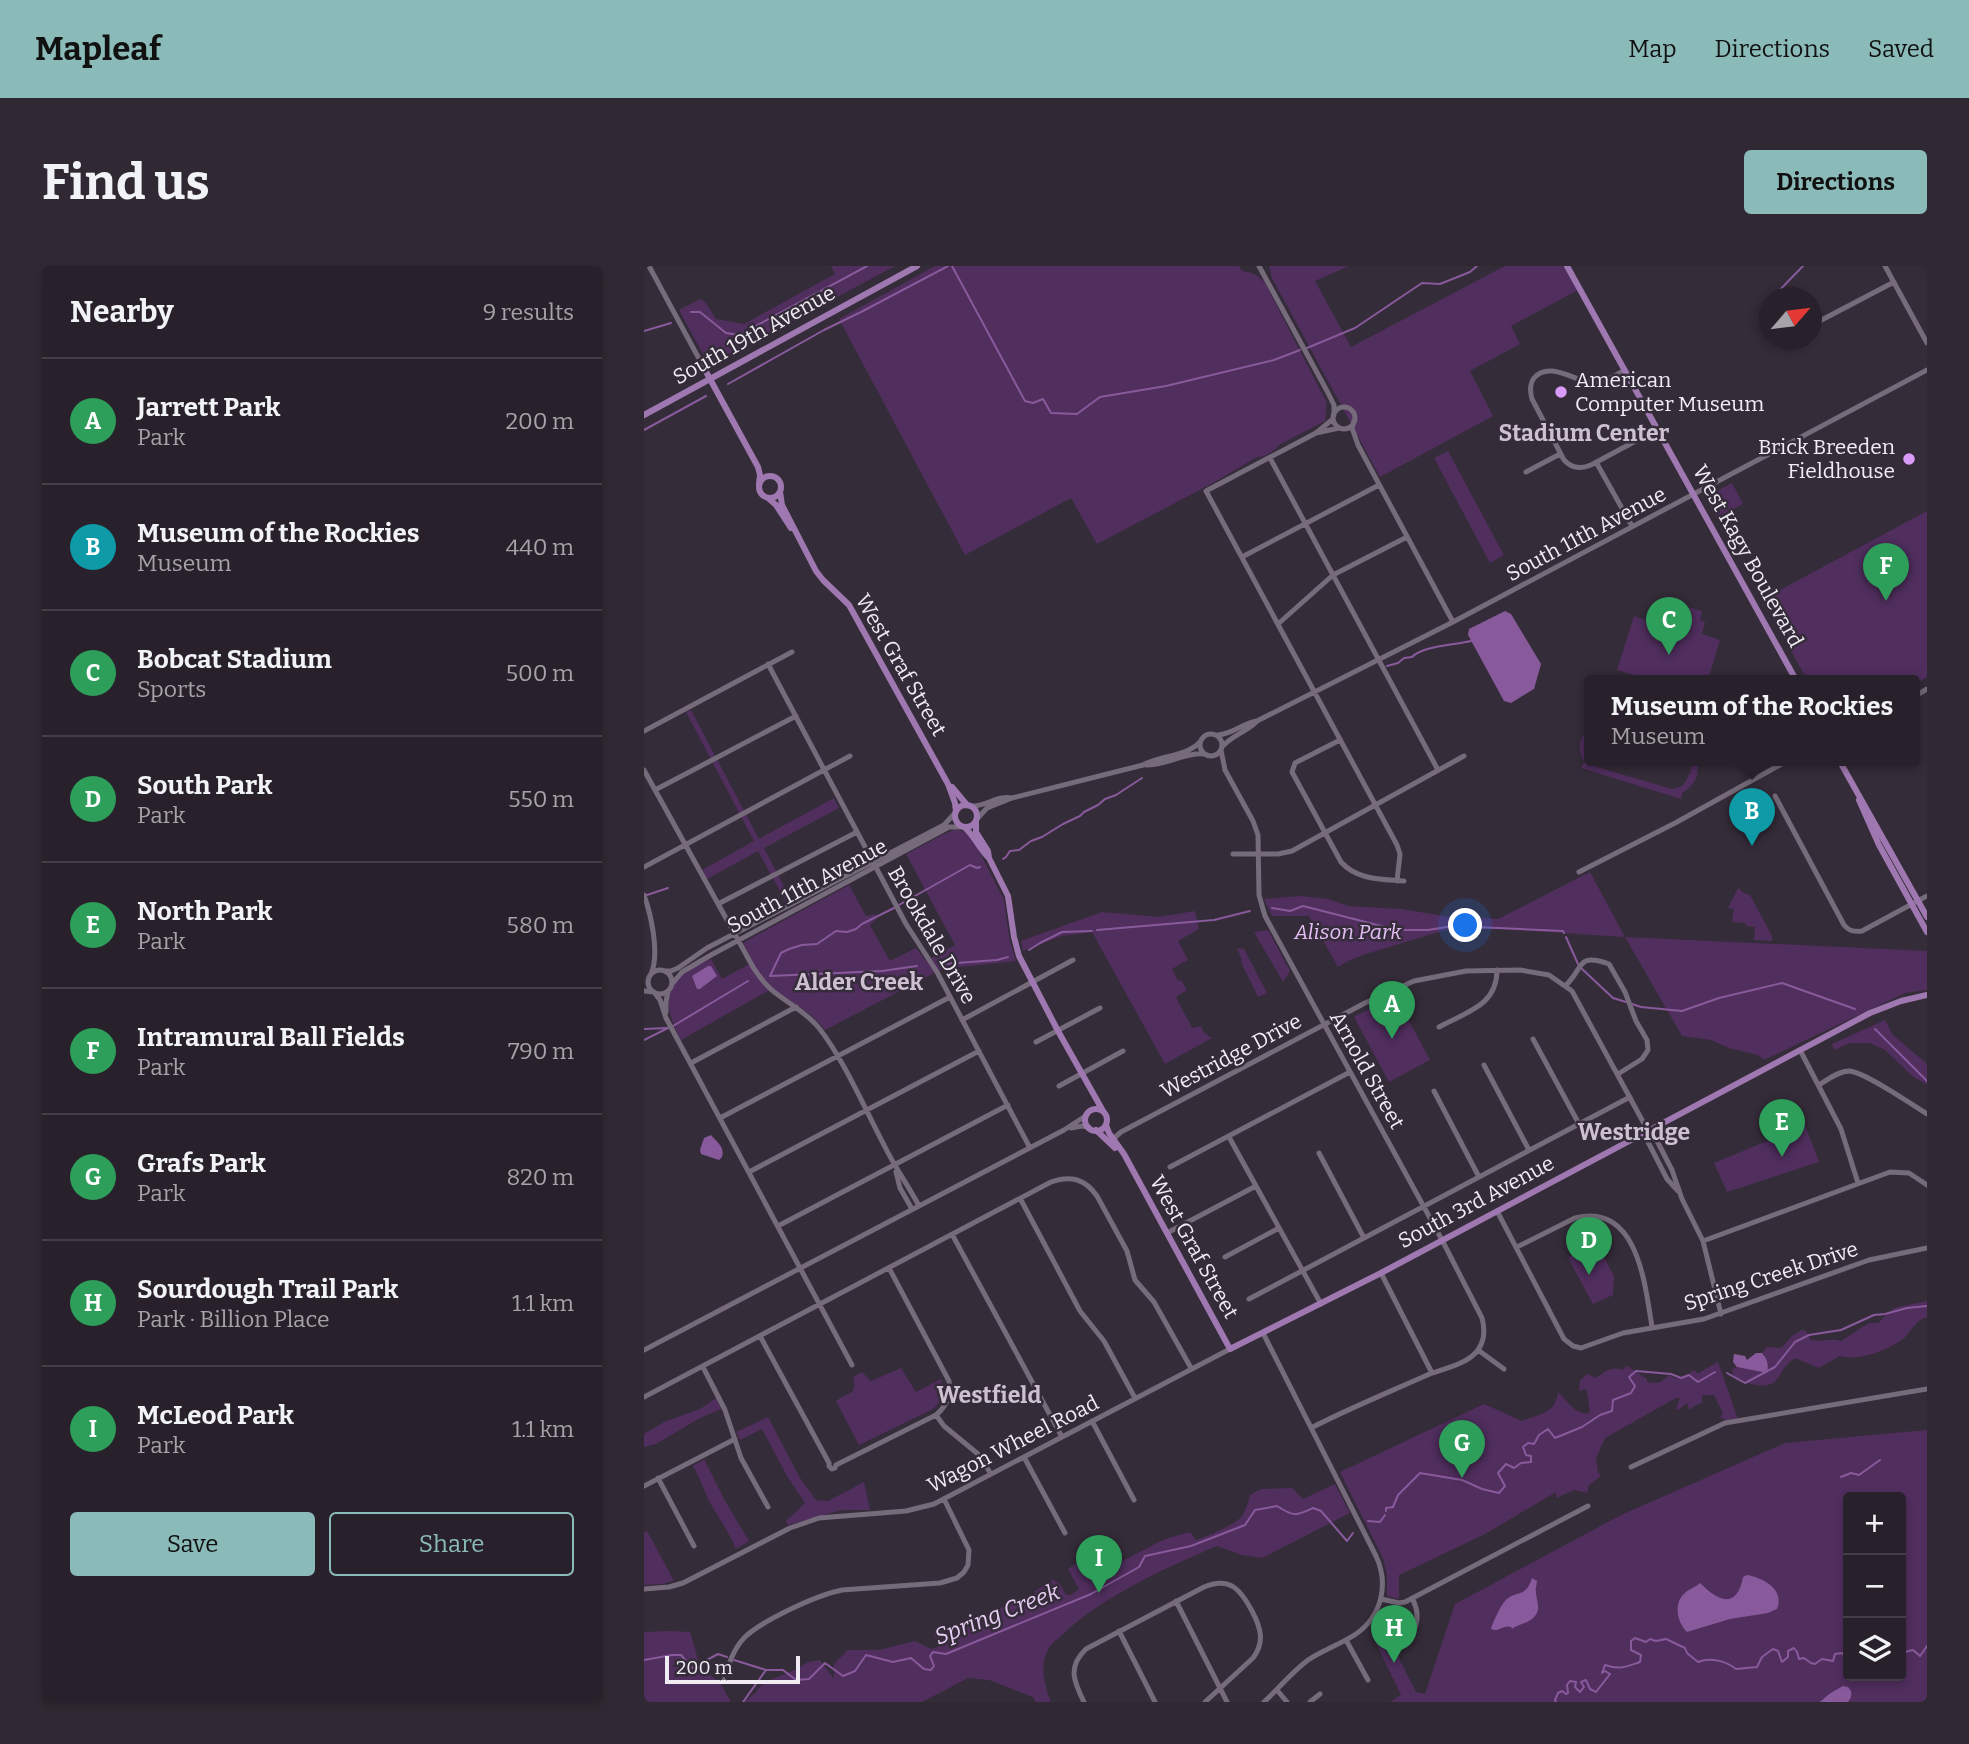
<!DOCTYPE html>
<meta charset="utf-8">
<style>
:root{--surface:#28212b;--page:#302933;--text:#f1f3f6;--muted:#a5a3a9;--line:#443e47;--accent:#8bbbb9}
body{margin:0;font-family:Bitter,serif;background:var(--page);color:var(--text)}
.controls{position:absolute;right:21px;bottom:21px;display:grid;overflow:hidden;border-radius:7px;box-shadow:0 4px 10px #0003}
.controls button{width:63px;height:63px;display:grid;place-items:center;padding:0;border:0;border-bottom:2px solid var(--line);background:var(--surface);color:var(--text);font:35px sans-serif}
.compass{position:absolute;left:1115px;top:21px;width:63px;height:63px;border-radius:50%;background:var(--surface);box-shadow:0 4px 10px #0003;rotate:62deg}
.scale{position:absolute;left:21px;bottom:18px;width:135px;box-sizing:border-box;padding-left:7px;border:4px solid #f1ecf4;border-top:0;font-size:19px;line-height:24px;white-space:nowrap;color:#f1ecf4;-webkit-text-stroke:5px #352c39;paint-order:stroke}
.you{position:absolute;left:822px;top:660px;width:24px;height:24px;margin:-18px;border:5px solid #fff;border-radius:50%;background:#1a73e8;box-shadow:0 0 0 10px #1a73e833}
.badge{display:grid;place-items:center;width:46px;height:46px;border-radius:50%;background:var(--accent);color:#fff;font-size:23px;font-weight:700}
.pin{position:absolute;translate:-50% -58px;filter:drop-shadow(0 2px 4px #0008)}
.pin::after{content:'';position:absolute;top:37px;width:24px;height:21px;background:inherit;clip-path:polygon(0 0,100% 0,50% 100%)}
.popup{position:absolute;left:940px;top:409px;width:336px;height:91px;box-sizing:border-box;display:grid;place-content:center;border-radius:7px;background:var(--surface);filter:drop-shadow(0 2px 5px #0005);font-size:23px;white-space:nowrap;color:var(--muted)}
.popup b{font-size:26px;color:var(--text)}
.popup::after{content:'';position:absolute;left:50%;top:100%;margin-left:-14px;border:14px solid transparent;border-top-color:var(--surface)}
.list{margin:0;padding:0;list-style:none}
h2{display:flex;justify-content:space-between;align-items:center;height:91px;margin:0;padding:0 28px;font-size:30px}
h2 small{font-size:23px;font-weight:400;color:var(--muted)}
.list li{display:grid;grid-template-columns:46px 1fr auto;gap:21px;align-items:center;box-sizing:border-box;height:126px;padding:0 28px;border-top:2px solid var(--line)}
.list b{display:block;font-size:26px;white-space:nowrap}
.list p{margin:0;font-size:23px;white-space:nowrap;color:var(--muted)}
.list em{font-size:23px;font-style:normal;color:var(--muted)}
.actions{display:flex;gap:14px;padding:21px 28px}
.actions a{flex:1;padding:16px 0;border:2px solid var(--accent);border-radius:7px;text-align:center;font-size:24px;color:var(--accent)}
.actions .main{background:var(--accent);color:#111}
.icon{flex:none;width:38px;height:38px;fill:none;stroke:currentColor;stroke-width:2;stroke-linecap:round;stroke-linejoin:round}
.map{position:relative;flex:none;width:1283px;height:1436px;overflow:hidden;border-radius:7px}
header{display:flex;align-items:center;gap:42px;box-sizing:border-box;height:98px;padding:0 35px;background:var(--accent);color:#111}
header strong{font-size:33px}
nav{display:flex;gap:38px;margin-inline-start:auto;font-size:24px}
.intro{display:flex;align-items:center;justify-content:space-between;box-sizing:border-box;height:168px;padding:0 42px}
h1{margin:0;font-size:49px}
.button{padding:18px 32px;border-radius:7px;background:var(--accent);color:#111;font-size:24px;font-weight:700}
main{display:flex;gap:42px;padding:0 42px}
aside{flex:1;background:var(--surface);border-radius:7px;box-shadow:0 4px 10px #0003}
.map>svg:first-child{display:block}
.green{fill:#502e5e;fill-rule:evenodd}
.water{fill:#885a9c}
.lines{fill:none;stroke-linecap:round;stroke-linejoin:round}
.stream{stroke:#885a9c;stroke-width:2}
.minor{stroke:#756b7a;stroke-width:5}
.major{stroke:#9f78b1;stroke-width:6}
.poi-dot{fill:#da9af7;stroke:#352c39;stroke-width:2.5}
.labels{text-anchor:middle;stroke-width:5;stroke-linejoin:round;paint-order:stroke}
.street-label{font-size:21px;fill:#f1ecf4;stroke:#352c39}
.poi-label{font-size:21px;fill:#f1ecf4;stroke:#352c39;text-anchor:start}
.park-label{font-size:21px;font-style:italic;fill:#e3bef5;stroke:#352c39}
.neighbourhood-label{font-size:23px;font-weight:bold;fill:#ccc0d1;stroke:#352c39}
.water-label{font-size:23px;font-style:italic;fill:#e6cef2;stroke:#352c39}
</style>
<header>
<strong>Mapleaf</strong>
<nav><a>Map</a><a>Directions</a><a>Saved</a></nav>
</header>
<div class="intro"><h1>Find us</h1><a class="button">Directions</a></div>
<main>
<aside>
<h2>Nearby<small>9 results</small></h2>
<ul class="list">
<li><span class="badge" style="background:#2e9e5b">A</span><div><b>Jarrett Park</b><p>Park</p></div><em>200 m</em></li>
<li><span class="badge" style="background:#0f9aa8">B</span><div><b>Museum of the Rockies</b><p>Museum</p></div><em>440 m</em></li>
<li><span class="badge" style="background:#2e9e5b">C</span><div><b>Bobcat Stadium</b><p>Sports</p></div><em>500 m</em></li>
<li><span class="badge" style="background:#2e9e5b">D</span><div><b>South Park</b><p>Park</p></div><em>550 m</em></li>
<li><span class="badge" style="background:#2e9e5b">E</span><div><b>North Park</b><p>Park</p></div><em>580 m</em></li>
<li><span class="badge" style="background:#2e9e5b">F</span><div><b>Intramural Ball Fields</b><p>Park</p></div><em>790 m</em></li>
<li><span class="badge" style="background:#2e9e5b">G</span><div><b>Grafs Park</b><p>Park</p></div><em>820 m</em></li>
<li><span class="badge" style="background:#2e9e5b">H</span><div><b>Sourdough Trail Park</b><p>Park · Billion Place</p></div><em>1.1 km</em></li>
<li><span class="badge" style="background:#2e9e5b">I</span><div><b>McLeod Park</b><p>Park</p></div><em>1.1 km</em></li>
</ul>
<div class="actions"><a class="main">Save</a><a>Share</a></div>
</aside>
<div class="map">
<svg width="1283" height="1436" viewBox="0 0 1283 1436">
<rect width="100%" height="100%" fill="#352c39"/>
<path class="green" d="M187,0H251L68,98L64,97L35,44L56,33L62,37L72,53L100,58L191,8Z
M291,0H595L598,5C608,6 614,9 621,17L683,137L681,155L635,179C631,185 620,192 613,191L569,217L453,278L427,232L321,289L195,53Z
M625,0H705L671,15L707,81L861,0H921L934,24L867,60L876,78L826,105L849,150L736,211L628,12Z
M804,185L860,289L846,297L790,192Z
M1088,217L1099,238L1073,252L1062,231Z
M1283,245V411L1271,418V414H1163L1119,333Z
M1027,336L1058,345L1056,354L1061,356L1058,368L1076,374L1064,414H992V410L973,404L990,350L1013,358L1021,344H1024Z
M47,444L115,573L190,532L195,542L120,582L147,634L142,636L114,585L63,613L58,604L110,575L42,446Z
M945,461C945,479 935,487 953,501L1028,523C1038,522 1042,517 1045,508L1048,507L1046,506L1048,498L1047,494H1053C1056,509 1051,519 1038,527L1037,533L937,502L940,496C933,484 935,472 945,461Z
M312,563L323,567L329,573L360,634L366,676L372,695L298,703L181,764C167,745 146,737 129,722L37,774C25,751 14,725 41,706C49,701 58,697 67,693L78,713L109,696L99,678L102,675L205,619L222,650L231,648L232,653L226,659L246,695L272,682L282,695L311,679L262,588L298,569Z
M946,606L981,671L1283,685V724L1261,727L1120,794L1114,789L1085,782L1067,774L1038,770L981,671L856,663H805L725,687L706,694L694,701L665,650H628L620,633L656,630L684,633L705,640L757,643L800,650L854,653Z
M1094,622L1100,627L1106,629L1128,670V675L1110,674L1111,661L1102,660V657L1088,656L1090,643L1084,642Z
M551,645L555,663L534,675L544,694L528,703L534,715L537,714L543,724L532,731L548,762L557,760L560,767L568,772L521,798L448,666L417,670L379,685L377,675L458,646L515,651Z
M624,664L646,705L639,716L610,666Z
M593,682L600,683L623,727L614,731L597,696L598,695Z
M751,729L786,794L745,816L710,751Z
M1241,754L1248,768L1283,798V819L1268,810L1241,784L1226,777H1206L1190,784L1188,778Z
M1161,859L1175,896L1083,926L1070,897Z
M940,980L957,986L970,1010L969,1029L949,1038L924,992Z
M1283,1035V1051C1272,1054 1270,1061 1263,1069C1250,1083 1214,1096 1196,1090L1175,1102L1151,1092C1140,1099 1140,1104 1133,1113C1123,1126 1102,1116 1090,1113L1088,1103L1093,1101L1112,1104L1121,1089L1118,1087L1123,1081L1137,1082L1148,1070L1158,1064L1162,1065L1167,1074C1177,1076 1186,1072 1197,1075L1225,1057H1234L1250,1042Z
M1074,1096L1094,1153L1083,1155L1076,1151L1079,1147L1070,1129H1058V1137L1052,1139L1047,1143H1045L1043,1137L1034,1144L1032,1143L1036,1132H1032L961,1172L952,1192L954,1206L957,1210L945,1219L943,1227L930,1224L912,1232V1226L841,1268L755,1309V1333L743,1330V1309L739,1292L696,1206L840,1138L878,1155C896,1148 912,1147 914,1126L930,1143L941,1148L946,1146L943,1125L942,1123L936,1125L935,1122L936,1114L944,1108L951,1112C961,1107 966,1099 978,1104L983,1100L1003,1113V1116L1015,1117L1026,1109L1032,1113L1044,1109L1050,1104L1053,1107H1055Z
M257,1102L272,1126L297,1113C301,1127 299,1136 287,1144L215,1179L192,1135C204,1125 214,1130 209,1111L218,1106L227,1115Z
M72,1132L77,1143L56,1152L12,1178L0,1181V1168L20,1156L56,1143Z
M124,1151L156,1212L172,1234L184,1235L220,1216L226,1244H198L144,1259L142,1255L161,1237L143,1210L118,1163L96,1174L92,1166Z
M1283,1164V1436H746L757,1429L728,1369L737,1357L772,1426L781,1428L811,1338L977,1249L1141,1177ZM1204,1231H1257V1410H1204Z
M60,1193L80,1233L105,1275L92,1283C85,1266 75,1252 66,1237C60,1224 56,1212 49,1200Z
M691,1218L706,1247L618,1292L598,1289L573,1280C523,1301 453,1333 415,1372C411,1375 406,1379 404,1384C395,1401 401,1420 407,1436H392L389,1431L345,1414L324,1412L278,1436H100L111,1427L119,1417L153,1403L164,1396L176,1394L190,1413V1398L204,1384H235L271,1375L287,1383L294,1381V1377L289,1367L322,1359L335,1348H344L358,1341L371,1331L388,1344L392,1342L391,1325L409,1314L416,1318L422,1329H427L435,1323L424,1303L439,1292L455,1289L457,1306L521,1273L546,1266L552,1274C562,1271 593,1258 598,1250C602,1244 604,1236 606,1229L617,1223L648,1222L659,1233Z
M3,1265L30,1315L18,1318L0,1319V1266Z
M27,1365L46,1366L57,1403L75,1415L87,1436H0V1366Z"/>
<path class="water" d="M861,345L867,348L897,398L890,423L867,437L860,435L824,369L825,363Z
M64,700H67L73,710L56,723H53L48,710Z
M67,869C73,876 81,881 78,891L75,894L57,888L56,884L60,872Z
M1112,1087H1118C1123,1092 1125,1099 1123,1107L1093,1101L1089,1096L1090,1088L1101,1090L1103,1094Z
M1103,1309C1119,1312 1141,1323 1133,1343L1124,1347L1086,1353L1043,1366C1033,1356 1029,1337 1041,1327C1045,1323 1052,1321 1056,1317C1074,1335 1093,1344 1099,1311Z
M888,1312L893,1315C893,1317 891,1325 892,1327C893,1337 898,1345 888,1353C882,1358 874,1358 868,1363L867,1361C859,1358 855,1367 847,1363C849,1356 857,1338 863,1333C875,1324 882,1331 888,1312Z
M1199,1420L1204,1421C1209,1426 1208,1431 1204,1436H1176L1185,1428Z"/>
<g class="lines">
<path class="stream" d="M308,0L381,135L389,137L399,133L407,147L433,148L456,131L522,120L630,94L656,84
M1128,32L1159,0
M47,46H56L82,67L95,69L223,0
M1119,61V50L1126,37
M0,65L27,57
M663,82L711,62L778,17L796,18L826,6L833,0
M84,118L180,64L217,46L304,0
M0,164L62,130
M743,400L754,397L760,392L768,391C778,380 811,379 827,375
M359,593L362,591L366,585L375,584L387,575L398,571L419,558L436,550L440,546L454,539L461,533L472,529L498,512
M3,629L24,622
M255,639L326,599L333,602L336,601
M250,642L218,658L212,663L203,666L192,665L173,678L158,679L145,683L137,687L126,710L238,705L273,700
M628,642L646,645L659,640L753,664H784L809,660L919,665L920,667
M453,664L570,654L606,645
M922,671L934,698
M385,684L396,677L418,666L448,665
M299,698L353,694L364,691
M937,702L969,732L982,736
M988,738L997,741L1038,745L1075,732L1138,717L1211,743
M29,760L104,715
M0,763L23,762
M1231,763L1283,815
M0,774L24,762
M1083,1107L1101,1117L1131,1101L1151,1076L1165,1069L1197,1064L1230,1049L1241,1048L1263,1042L1283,1040
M1197,1211L1207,1207L1215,1209L1236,1194
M742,1245V1242L749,1241L754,1229L776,1207L818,1214L838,1223L855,1227L861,1220L854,1207L862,1198L870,1202L877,1197L887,1196V1190L882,1189L879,1181L884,1177L890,1178L895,1169L904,1163L911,1172L938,1161L956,1149L968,1145L969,1134L987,1127L991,1120L985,1111L992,1105L1027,1108L1037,1112L1045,1109L1054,1116L1071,1106
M724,1255L736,1256L741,1249
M1257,1385L1261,1386L1269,1384L1276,1390L1283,1380
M0,1394L28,1389H37L48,1402L74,1388L83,1391
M90,1394L122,1404
M99,1436L122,1404H139L152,1414L165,1413L181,1397L199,1410L211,1405L222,1389L249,1396L267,1392L280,1403L287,1404L290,1400L286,1390L289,1386L302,1388L447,1328L495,1301L501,1290L547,1280L601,1259L611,1244L633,1240C650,1251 652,1250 669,1242L677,1245L703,1275L709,1267
M912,1436L911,1434L914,1427L918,1425L922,1428L924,1427L923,1419L926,1415L932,1416L931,1421L936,1426L940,1421L937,1416L942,1414L946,1423L952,1426L966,1408L961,1405L958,1407L961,1399C976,1404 981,1401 996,1396L997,1389L987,1384V1375L991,1372L1002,1376L1006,1373L1012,1375L1022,1373L1041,1382L1043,1387L1054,1396C1066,1391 1082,1395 1092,1403L1113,1401L1118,1391L1129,1383L1134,1385L1138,1396L1144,1391V1385L1150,1382L1153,1386L1155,1393L1160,1392L1167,1397L1171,1398L1178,1393L1189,1395L1191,1388L1198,1387L1204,1394"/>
<path class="minor" d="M5,0L60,102
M615,0L683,125L690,139V149
M1241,0L1283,77
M1168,59L1250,16
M981,104C972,109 960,117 950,117C932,116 905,94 890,112C885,119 886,126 888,133L920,194C928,203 937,203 947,199L1014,163
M689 152a11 11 0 1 1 22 0a11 11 0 1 1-22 0Z
M710,155L708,162L714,179L809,356
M695,162L672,167L562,225L753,579L756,588L753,615
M672,167L689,153
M626,192L794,504
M952,196L988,260
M882,206L916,188
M598,291L735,219
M634,358L689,309L763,271
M124,398L262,658L293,706L386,882
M1271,430L1283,423
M0,465L148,386
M556 479a11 11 0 1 1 22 0a11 11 0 1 1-22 0Z
M574,469C589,468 599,457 613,455
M696,474L651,497L648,506L697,596C713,614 737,613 760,615
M578,481C588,469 603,466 613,455L809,356L1283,104
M577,484L581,504L609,555L614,569L615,629L621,650L798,974L838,1052C841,1063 841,1074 834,1084C823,1099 797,1103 781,1110C743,1127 704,1143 667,1162
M502,499C524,499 542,486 560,488
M0,504L109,701C115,710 120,718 129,725C145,738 162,746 175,762C200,794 221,843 240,879C250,900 264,919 275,940
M11,524L152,450
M1131,530L1200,659C1205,665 1210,666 1218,665L1283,630
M324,540C341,542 352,529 368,532
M332,554L343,542L368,532L499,499C517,489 542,491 556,476
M589,588H634L648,585L820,490
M0,601L206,490
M935,606L1033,556L1145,494
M0,629C7,648 16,688 7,708
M74,638L213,566
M4 716a12 12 0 1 1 24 0a12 12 0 1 1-24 0Z
M22,705H27L34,702L63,682L300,559L311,547
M28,718L38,706L67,689L305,561H319
M921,720C940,703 932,686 965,698L981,726L992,755L1003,774L1004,784L998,793L974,808
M0,725L10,726L16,734L22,752L208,1099
M22,746V736L24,725
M318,754L429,694
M795,761C822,746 853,740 853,704
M889,773L935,858
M392,776L456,742
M1156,784L1197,863L1214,917
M47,797L152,741
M840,799L885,884
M1175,819C1183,814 1195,805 1205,805C1221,806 1267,838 1283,848
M415,820L479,785
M790,825L835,911
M76,852L306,731
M427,862L438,860L445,861
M1004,865L1002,872L1023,913L1034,925
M585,871L677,1038
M469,873L477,866L721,737L770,715L822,705L876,704L905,709L928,725L1004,865L1011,871L1028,904L1038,933L1059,975L1077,1048
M675,887L720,972
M526,901L706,806
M105,906L335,785
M252,906L256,922L268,943
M377,934L436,1045L460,1075L491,1132
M853,945L920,1073L929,1080L937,1082L979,1067L1060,1053L1225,994L1283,982
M134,960L364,839
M523,967L612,920
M309,970L418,1171
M1059,975L1246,906L1265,907L1283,919
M873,981L931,952C994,936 1001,1019 1008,1061
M581,991L635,962
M737,1007L788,1107
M605,1033L986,831
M619,1067L732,1290C745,1318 738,1350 712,1368C697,1378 679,1384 664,1394C648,1406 635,1422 620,1436
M116,1070L185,1197V1200L188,1203L191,1202L192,1199L292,1149C303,1140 307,1129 305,1115L245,1002
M0,1084L420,864L443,849
M834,1084L860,1103
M59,1101L81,1144L97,1192L124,1241
M0,1131L407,916C427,909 441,913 453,930L483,985L491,1014L510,1036L547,1102
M292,1149L300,1160L334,1188L347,1208
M448,1155L490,1234
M380,1191L421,1267
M987,1201L1081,1157L1283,1123
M14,1212L50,1280
M0,1220L91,1173
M0,1323L25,1321L39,1317L146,1262L175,1252L262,1245L290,1238L586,1083
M737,1333L755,1337L761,1336L944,1240
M532,1335L583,1436
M475,1365L511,1436
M702,1374L724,1414
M765,1376C773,1359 777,1349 768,1332
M80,1415C84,1400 89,1383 101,1371C119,1354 173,1329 198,1324L296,1317L313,1312L320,1306L324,1299L325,1284L300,1233
M633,1424L643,1436
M440,1436C430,1416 423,1401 442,1383L560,1321C586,1310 597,1324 608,1345C617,1362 621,1376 609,1392L561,1436
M666,1436L676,1428"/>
<path class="major" d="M923,0L1152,414
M60,102L114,201L116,209L115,218
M0,149L273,0
M115 221a11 11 0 1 1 22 0a11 11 0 1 1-22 0Z
M136,226L138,239L172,305L179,314L205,339L304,518L311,537L312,546
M124,232L132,239L147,262
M1195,494L1283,651
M308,521L323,539
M1215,534L1235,579L1283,666
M311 550a11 11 0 1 1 22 0a11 11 0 1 1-22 0Z
M332,555V566L344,585L345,592L364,630L370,671L375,690L414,765L459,845
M320,561C331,570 335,583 345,592
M441 854a11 11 0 1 1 22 0a11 11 0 1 1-22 0Z
M462,859L465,867L480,888L586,1083L737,1007L1226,747L1257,735L1283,729
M452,864L471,882"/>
</g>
<g class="poi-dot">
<circle cx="917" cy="126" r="7"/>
<circle cx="1265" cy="193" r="7"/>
</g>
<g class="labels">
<g class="street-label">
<text transform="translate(110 69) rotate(-29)" y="7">South 19th Avenue</text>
<text transform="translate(942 268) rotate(-28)" y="7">South 11th Avenue</text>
<text transform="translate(1104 290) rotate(61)" y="7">West Kagy Boulevard</text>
<text transform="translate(257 399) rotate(60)" y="7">West Graf Street</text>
<text transform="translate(163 620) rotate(-28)" y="7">South 11th Avenue</text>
<text transform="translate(288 669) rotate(60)" y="7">Brookdale Drive</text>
<text transform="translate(587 790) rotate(-28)" y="7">Westridge Drive</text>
<text transform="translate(723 804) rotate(61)" y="7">Arnold Street</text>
<text transform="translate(832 936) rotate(-28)" y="7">South 3rd Avenue</text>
<text transform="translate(550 981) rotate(61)" y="7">West Graf Street</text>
<text transform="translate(1127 1010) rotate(-18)" y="7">Spring Creek Drive</text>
<text transform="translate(369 1178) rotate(-27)" y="7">Wagon Wheel Road</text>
</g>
<g class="poi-label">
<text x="931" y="121">American<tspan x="931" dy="24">Computer Museum</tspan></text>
<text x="1251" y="188" text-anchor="end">Brick Breeden<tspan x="1251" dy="24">Fieldhouse</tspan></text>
</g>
<g class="park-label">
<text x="704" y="673">Alison Park</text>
</g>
<g class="neighbourhood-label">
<text x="940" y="175">Stadium Center</text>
<text x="215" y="724">Alder Creek</text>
<text x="990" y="874">Westridge</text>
<text x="345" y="1137">Westfield</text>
</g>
<g class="water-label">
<text transform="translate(353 1348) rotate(-21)" y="8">Spring Creek</text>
</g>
</g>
</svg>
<div class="controls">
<button>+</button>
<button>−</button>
<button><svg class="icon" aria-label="layers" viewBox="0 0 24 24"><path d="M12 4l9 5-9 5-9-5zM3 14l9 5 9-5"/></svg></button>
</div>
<svg class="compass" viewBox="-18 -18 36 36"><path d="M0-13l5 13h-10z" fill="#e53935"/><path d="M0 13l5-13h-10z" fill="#a5a3a9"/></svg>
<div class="scale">200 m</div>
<div class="you"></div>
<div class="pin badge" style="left:748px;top:773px;background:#2e9e5b">A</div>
<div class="pin badge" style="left:1108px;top:580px;background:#0f9aa8">B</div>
<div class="popup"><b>Museum of the Rockies</b>Museum</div>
<div class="pin badge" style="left:1025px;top:389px;background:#2e9e5b">C</div>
<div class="pin badge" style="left:945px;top:1009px;background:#2e9e5b">D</div>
<div class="pin badge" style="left:1138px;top:891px;background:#2e9e5b">E</div>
<div class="pin badge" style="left:1242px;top:335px;background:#2e9e5b">F</div>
<div class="pin badge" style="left:818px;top:1212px;background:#2e9e5b">G</div>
<div class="pin badge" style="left:750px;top:1397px;background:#2e9e5b">H</div>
<div class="pin badge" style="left:455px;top:1327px;background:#2e9e5b">I</div>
</div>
</main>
